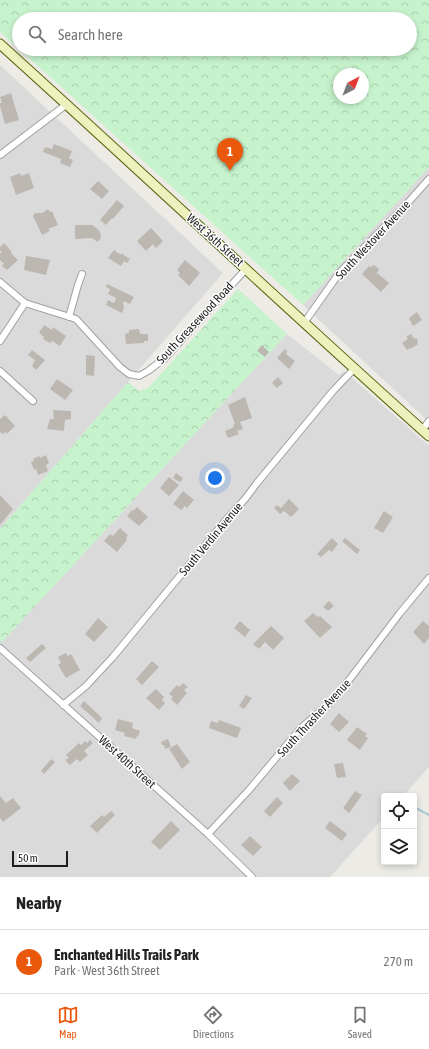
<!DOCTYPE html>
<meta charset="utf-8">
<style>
:root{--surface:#fff;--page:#f2f2f2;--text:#222;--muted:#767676;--line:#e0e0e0;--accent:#ea580c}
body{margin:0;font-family:"Asap Condensed",sans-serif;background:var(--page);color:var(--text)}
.controls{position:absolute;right:12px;bottom:12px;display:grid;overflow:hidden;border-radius:4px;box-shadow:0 2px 6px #0003}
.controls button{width:36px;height:36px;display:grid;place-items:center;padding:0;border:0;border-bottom:1px solid var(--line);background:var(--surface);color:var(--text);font:20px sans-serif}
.compass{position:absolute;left:333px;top:68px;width:36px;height:36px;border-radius:50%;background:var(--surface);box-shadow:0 2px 6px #0003;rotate:42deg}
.scale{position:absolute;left:12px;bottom:10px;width:56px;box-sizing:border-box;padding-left:4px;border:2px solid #1d1d1d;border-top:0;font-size:11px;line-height:14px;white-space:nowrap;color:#1d1d1d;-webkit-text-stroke:3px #fff;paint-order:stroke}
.you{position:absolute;left:215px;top:478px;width:14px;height:14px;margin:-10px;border:3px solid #fff;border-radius:50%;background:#1a73e8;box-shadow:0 0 0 6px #1a73e833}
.badge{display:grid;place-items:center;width:26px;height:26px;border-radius:50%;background:var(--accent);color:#fff;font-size:13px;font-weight:700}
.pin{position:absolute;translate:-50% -33px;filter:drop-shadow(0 1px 2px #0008)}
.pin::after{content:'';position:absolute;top:21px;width:14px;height:12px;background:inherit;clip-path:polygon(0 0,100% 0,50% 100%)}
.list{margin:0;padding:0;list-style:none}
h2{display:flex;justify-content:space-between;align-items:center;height:52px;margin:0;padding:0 16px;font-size:17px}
h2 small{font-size:13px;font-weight:400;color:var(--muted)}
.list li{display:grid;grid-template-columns:26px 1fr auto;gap:12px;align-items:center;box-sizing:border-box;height:64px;padding:0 16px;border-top:1px solid var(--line)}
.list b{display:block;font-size:15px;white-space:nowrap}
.list p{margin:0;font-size:13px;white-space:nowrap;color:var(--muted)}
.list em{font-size:13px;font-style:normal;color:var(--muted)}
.icon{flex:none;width:22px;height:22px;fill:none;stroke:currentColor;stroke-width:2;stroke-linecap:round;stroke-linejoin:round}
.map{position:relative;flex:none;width:429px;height:877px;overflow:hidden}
.search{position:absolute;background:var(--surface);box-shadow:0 2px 6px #0003;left:12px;right:12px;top:12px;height:44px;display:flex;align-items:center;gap:10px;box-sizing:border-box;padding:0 14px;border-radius:22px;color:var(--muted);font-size:15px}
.sheet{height:116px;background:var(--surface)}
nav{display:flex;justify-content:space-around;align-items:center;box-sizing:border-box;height:56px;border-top:1px solid var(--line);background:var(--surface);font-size:11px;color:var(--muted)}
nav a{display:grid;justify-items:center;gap:2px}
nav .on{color:var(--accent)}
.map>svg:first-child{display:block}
.residential{fill:#dbdada}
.park{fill:url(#park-crowns);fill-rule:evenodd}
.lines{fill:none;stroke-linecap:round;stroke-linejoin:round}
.stream{stroke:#aacad6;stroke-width:2}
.building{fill:#bdb7b2}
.street-casing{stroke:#a1a1a1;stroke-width:8}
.secondary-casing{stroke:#5a6712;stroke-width:11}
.street{stroke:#fff;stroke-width:6}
.secondary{stroke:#edf1be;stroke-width:9}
.labels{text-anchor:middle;stroke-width:3;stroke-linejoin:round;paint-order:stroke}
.street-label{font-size:12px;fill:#1d1d1d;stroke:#fff}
</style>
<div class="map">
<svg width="429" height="877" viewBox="0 0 429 877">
<defs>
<pattern id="park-crowns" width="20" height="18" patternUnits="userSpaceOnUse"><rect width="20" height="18" fill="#c6f2cc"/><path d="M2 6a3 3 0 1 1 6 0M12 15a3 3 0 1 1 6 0" fill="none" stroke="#aacfaf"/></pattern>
</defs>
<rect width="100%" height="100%" fill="#edebe5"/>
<path class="residential" d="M0,65L223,273L0,529Z
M429,167V422L303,305Z
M287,334L339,375L344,371L429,446V767L403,796H384V817L330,877H0V640L2,642Z"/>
<path class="park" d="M0,0H429V167L303,305L0,32ZM19,19H410V49H19ZM339,74H363V98H339Z
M238,289L287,334L2,642L0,640V529L128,382L139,391L149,387Z"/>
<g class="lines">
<path class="stream" d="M414,807L429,815"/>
</g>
<path class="building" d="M11,93L19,120L5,124L0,106V103H2L0,97Z
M54,144L72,151L69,158L73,160L70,167L60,163L61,159L43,152L45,147L52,149Z
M20,173L21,176L29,173L34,188L16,195L10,177Z
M98,181L109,191L102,199L90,189Z
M117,200L124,206L113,219L112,218L106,225L100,220Z
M48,209L50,212L52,211L58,225L48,229L50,231L42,235L33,216L35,213H42Z
M75,225H92L99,230V231L100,232L101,237L98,242L92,238L75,239Z
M151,228L163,241L156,248L153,244L146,251L137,241Z
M4,243L12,252L11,253L18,260L7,270L2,266L4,264L0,260V254L2,252L0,251V247Z
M114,250L121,255V253L130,259L127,263L124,261L121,266L108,258Z
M26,256L50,260L46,275L24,270Z
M185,260L200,273L189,286L178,275L180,273L177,270Z
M374,265L379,269L378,272H376L389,283L381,292L362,274L369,266L371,267Z
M107,284L134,297L130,304L123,301L124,308L122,313L106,305L108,300L114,303L116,298L108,294L110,289L106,287Z
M417,312L422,320L413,326L409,318Z
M44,325L52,330L53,327L66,336L60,346L52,341L50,343L43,339L44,337L39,333Z
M139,329L140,334H148V341H144V343L126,344L125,334L129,333V330Z
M411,334L414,339L416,338L418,341L417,342L418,344L410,349V348L407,350L402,343L408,339L406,337Z
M262,345L269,352L265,357L257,351Z
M285,349L287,351L286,354L295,361L289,369L277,358Z
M32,350L45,360L36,370L32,366L35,360L28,355Z
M86,355L95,356L94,376L86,375Z
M278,377L283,383L277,388L272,383Z
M57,379L73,390L65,400L50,389Z
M245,397L252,418L240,422L243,429L237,431L239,434L228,438L225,431L234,427L233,425L235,424L228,405Z
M53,410L71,411V419L65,420L64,431L47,429L50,419H54Z
M5,415L15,426L7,434L6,432L3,434L1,432L0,433V419Z
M46,455L49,463L46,465L48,471L38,475L36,469L34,470L31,462L34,461L33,459L39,456L40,458Z
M176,473L183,478L180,482L173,478Z
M169,477L179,485L169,496L160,488Z
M183,491L194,500L187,508L185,506L181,510L173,504Z
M0,495L13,509L0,525Z
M289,499L299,509L291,517L284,511L280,514L274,508L277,505L281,508Z
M137,507L148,517L139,526L127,516L132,510L133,511Z
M384,511L393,517L383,533L374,528Z
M120,528L128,535L126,538L127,540L117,552L104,541L110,534L113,536Z
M332,538L338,544L332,552L329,550L321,557L317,554Z
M345,538L360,550L357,554L342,541Z
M329,601L334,606L328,611L323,607Z
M313,613L318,617L320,616L332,627L320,638L304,621Z
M98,618L108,627L94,642L85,634Z
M240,621L250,630L245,637L234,628Z
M423,621L429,626V638L424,644L413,632Z
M271,626L284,638L273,650L265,642L259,649L253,644Z
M42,644L46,648L30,662L26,658Z
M66,653L68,656L71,654L80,670L66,678L58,665L61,663L58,657Z
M152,661L159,667L142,685L136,679Z
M183,683L188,687L184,690L187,693L177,705L171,699L173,697L169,694L177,685L179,687Z
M156,689L164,697L162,700L165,703L159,710L146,698Z
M246,695L252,698L244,709L239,706Z
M84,701L102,718L99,723L80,706Z
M339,713L349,722L339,732L330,724Z
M118,719L133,723L132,728L140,731L138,737L137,736L136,739L124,736L125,733L115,730Z
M219,720L241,728L237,738L209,728L211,721L218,723Z
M357,727L367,734L365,736L368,738L360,750L347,740Z
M168,739L171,747L165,749L164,745H162L161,742Z
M90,740L93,743L84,751L88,755L80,762L77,759L70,765L65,760L69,758L66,755L79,743L81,745L85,741L87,743Z
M177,744L190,762L182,769L169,749Z
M51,759L55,762L44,774L41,771Z
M343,763L346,777L337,778L334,764Z
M292,774L300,781L290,791L283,783Z
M355,791L362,795L349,813L343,808Z
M0,796L6,803L13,798L21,808L3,822L0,818Z
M277,797L283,803L270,817L264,811Z
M111,811L115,815L97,833L90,826L102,815L104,817Z
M171,821L180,830L160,850L151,842Z
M330,821L347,834L342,841L325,828Z
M250,836L262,847L253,856L241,845Z"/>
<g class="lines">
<defs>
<path id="street" d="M0,155L67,104
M0,282L25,303L76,319L120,367L129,374L139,376L148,371L165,358L246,269
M69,317L78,285L82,274
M304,323L340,272L405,206L429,179
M0,341L25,303
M0,371L33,401
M422,430L429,421
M0,648L208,834L252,877
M63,705L86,686L113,657L226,520L245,499L257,483L333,391L354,369
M208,834L249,790L301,728L331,702L343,688L400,613L429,578"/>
<path id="secondary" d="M0,44C144,174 285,307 429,436"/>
</defs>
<use href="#street" class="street-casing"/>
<use href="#secondary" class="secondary-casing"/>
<use href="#street" class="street"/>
<use href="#secondary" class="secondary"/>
</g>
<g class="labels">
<g class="street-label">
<text transform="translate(215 240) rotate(42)" y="4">West 36th Street</text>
<text transform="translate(373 240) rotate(-47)" y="4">South Westover Avenue</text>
<text transform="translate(195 323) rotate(-47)" y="4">South Greasewood Road</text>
<text transform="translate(211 539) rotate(-50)" y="4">South Verdin Avenue</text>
<text transform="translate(314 718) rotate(-47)" y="4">South Thrasher Avenue</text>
<text transform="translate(127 762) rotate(42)" y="4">West 40th Street</text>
</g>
</g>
</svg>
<div class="controls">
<button><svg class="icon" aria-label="locate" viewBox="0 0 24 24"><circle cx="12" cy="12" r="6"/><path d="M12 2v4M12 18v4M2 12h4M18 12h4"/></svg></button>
<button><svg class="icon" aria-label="layers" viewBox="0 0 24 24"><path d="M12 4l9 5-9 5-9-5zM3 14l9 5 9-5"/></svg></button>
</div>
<svg class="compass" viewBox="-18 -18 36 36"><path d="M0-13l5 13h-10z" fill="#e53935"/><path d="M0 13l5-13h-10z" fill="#767676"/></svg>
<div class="scale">50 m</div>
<div class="you"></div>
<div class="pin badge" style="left:230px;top:171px">1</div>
<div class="search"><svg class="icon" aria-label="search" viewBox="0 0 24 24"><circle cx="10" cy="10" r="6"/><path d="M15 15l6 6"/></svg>Search here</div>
</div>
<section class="sheet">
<h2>Nearby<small></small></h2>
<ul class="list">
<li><span class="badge">1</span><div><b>Enchanted Hills Trails Park</b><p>Park · West 36th Street</p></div><em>270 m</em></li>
</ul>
</section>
<nav>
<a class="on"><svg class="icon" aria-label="map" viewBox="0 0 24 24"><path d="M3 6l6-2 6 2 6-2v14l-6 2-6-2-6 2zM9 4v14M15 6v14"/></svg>Map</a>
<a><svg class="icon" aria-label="directions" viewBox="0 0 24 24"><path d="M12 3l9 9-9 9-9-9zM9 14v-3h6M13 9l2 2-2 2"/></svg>Directions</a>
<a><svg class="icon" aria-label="saved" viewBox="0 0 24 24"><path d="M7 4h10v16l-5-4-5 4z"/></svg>Saved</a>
</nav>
